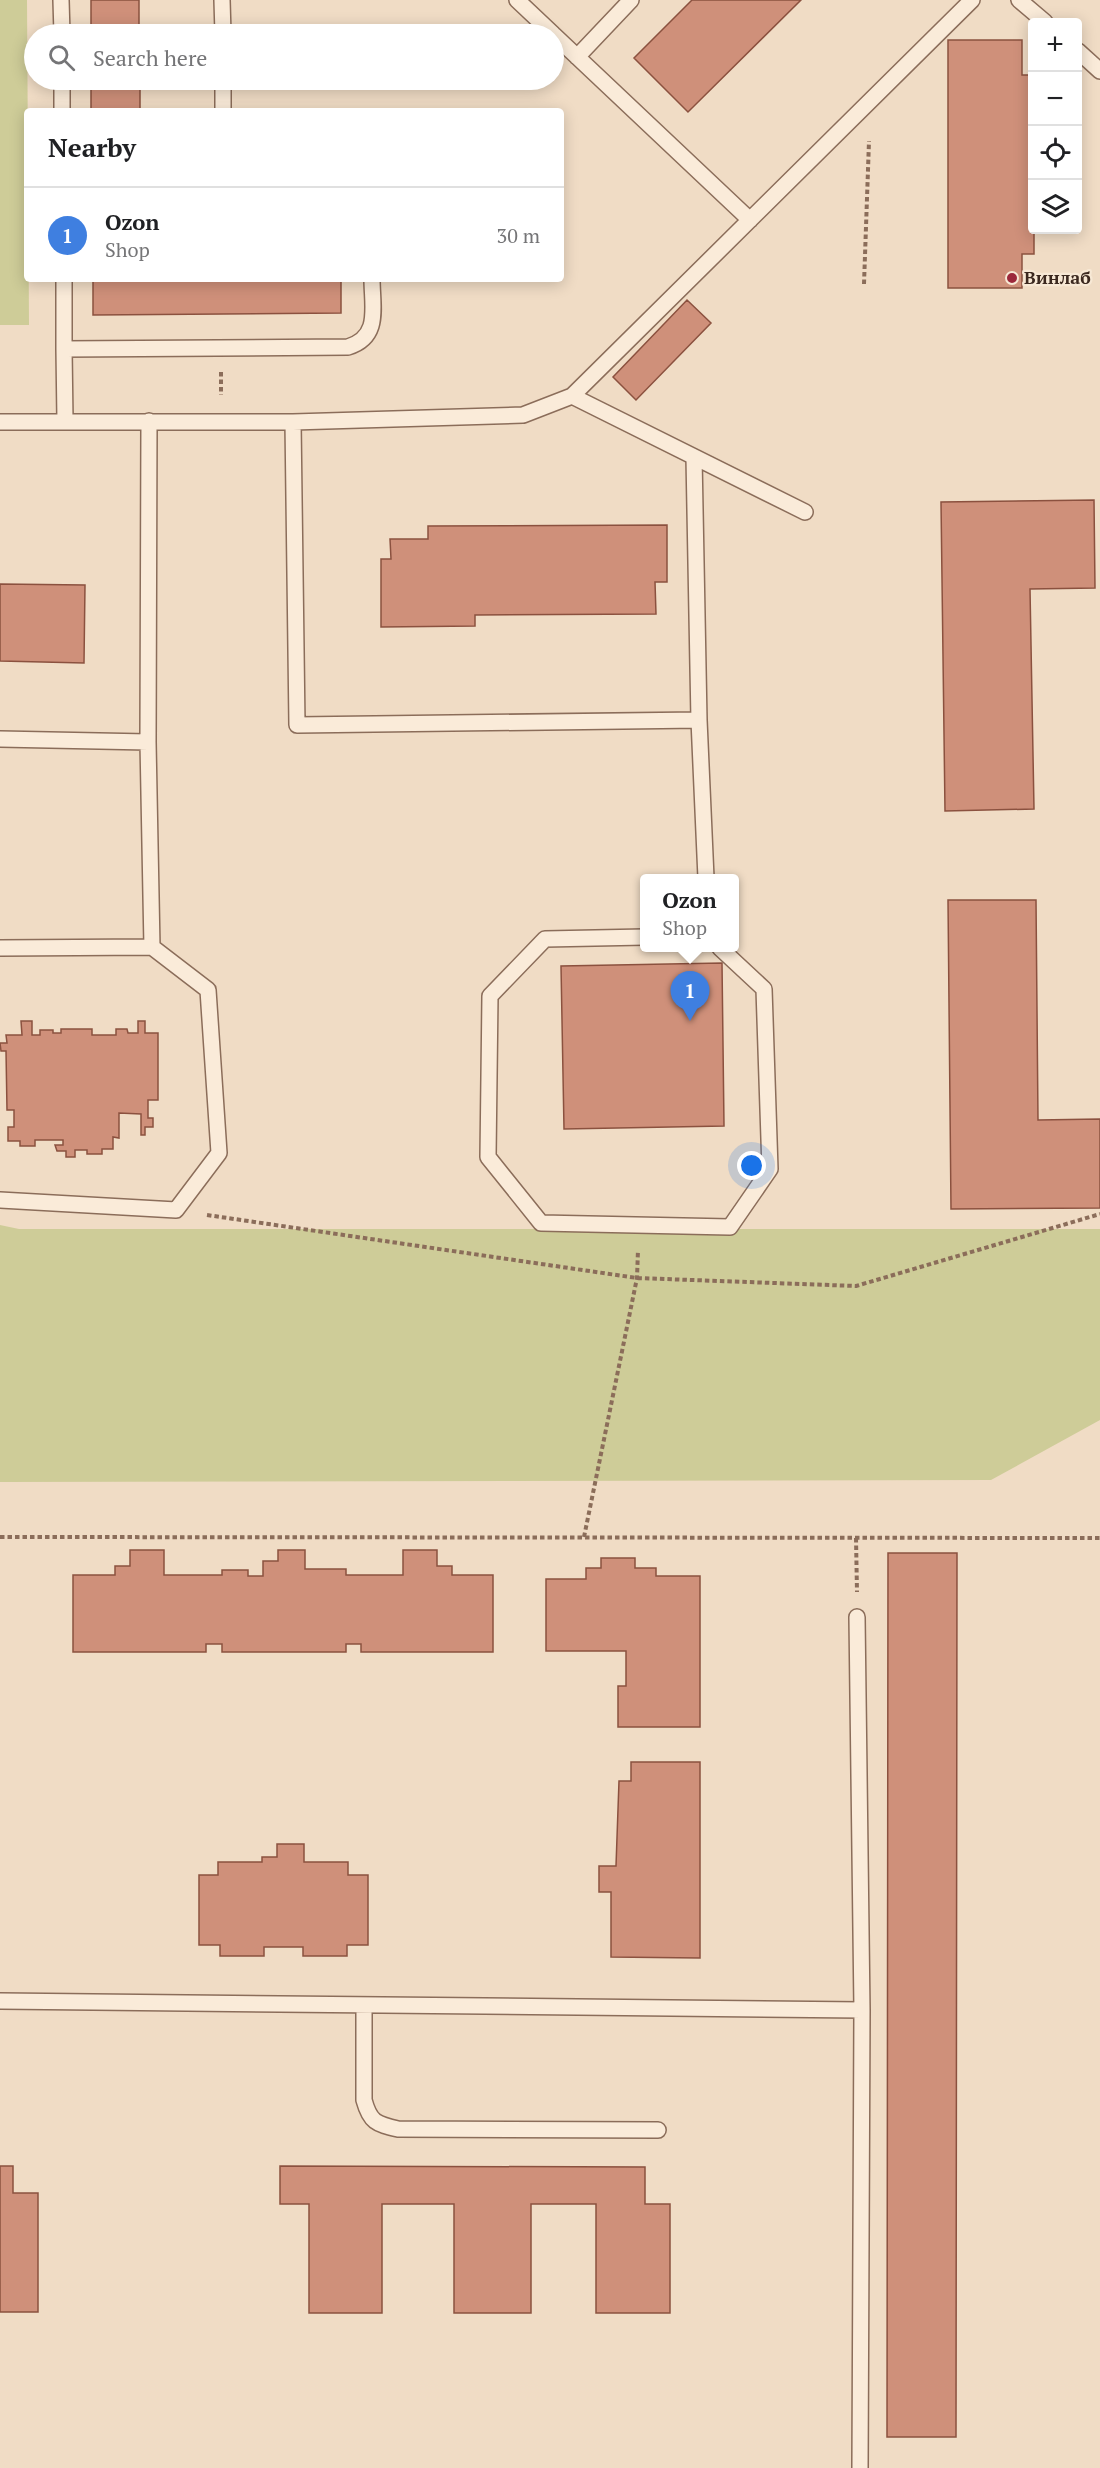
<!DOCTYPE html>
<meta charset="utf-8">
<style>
:root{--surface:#fff;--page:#f2f2f2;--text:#202124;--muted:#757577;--line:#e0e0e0;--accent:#b45309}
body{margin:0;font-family:"PT Serif",serif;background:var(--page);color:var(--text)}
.controls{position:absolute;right:18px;top:18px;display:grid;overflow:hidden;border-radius:6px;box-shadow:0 3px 15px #0003}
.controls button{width:54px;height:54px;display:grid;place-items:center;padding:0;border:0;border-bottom:2px solid var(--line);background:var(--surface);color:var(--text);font:30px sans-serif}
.you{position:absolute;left:752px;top:1166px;width:21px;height:21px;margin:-15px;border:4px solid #fff;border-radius:50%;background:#1a73e8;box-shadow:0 0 0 9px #1a73e833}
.badge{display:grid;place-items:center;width:39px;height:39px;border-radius:50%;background:var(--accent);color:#fff;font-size:20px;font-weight:700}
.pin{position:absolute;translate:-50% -50px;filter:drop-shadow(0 2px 3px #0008)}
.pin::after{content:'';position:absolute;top:32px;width:21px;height:18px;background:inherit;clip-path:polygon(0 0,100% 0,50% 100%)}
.popup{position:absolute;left:640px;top:874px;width:99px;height:78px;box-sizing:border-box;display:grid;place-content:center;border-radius:6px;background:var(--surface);filter:drop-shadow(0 2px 4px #0005);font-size:20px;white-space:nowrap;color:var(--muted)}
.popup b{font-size:22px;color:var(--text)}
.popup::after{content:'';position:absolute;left:50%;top:100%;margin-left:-12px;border:12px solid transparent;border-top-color:var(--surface)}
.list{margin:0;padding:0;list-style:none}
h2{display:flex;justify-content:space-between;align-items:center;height:78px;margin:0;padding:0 24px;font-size:26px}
h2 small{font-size:20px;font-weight:400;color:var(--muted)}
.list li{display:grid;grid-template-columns:39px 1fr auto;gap:18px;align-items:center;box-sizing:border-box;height:96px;padding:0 24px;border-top:2px solid var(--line)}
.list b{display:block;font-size:22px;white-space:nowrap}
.list p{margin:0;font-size:20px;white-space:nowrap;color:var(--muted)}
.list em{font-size:20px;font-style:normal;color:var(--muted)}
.icon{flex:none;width:33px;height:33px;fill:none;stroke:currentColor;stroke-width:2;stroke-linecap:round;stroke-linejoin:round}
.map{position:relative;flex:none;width:1100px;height:2468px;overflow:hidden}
.search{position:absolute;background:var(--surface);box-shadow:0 3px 15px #0003;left:24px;top:24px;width:540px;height:66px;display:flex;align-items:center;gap:15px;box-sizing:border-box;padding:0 21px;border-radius:33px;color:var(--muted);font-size:22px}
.panel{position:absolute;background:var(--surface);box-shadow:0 3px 15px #0003;left:24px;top:108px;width:540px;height:174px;border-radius:6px}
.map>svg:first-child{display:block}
.green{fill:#cecc98}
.building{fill:#cf907a;stroke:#8b513f;stroke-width:1.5}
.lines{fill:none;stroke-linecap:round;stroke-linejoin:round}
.lane-casing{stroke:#8b6d5a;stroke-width:18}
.path{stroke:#8b6d5a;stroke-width:4;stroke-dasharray:4.5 3;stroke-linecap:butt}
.lane{stroke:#faebd9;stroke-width:15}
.poi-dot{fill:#9c283b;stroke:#f7e8d5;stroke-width:2}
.labels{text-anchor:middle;stroke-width:4.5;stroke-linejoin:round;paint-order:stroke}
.poi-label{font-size:18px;font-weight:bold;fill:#3b281f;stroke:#f7e8d5;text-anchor:start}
</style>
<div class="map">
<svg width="1100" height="2468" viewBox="0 0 1100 2468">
<rect width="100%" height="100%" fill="#f0dcc5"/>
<path class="green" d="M0,0H27L29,325H0Z
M0,1225L19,1229H1100V1420L991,1480L0,1482Z"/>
<path class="building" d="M91,0H139V34H91Z
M692,0H801L688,112L634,58Z
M948,40H1022V75H1032V230H1034V254H1022V288H948Z
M91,80H140V111H91Z
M93,279H341V313L93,315Z
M687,300L711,323L636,400L613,377Z
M1094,500L1095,588L1030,589L1034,809L945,811L941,502Z
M667,525V582H655L656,614L475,615V626L381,627V559H391L390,539H428V526Z
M0,584L85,585L84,663L0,661Z
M948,900H1036L1038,1120L1100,1119V1208L951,1209Z
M722,963L724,1126L564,1129L561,966Z
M21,1021H32V1035H40V1030H53V1033H61V1029H92V1035H116V1029H127L128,1033H138V1021H145V1033H158V1100H148V1118H153V1127H145V1135H141V1114L119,1113V1138L113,1137V1149H102V1154H87V1150H75V1157H66V1151H57L55,1145H63V1140H35V1146H20V1141H8V1127H14V1110H7L6,1051H1L0,1043H7L6,1035H22Z
M130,1550H164V1575H222V1570H248V1576H263V1561H278V1550H305V1569H346V1575H403V1550H437V1566H452V1575H493V1652H361V1644H346V1652H222V1644H206V1652H73V1575H115V1566H130Z
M888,1553H957L956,2437H887Z
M601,1558H635V1568H656V1576H700V1727H618V1686H626V1651H546V1579H586V1568H601Z
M631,1762H700V1958L611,1957V1892H599V1866H616L619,1781H631Z
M277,1844H304V1862H348V1875H368V1945H347V1956H303V1947H264V1956H220V1945H199V1875H218V1862H262V1857H277Z
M0,2166H13V2193H38V2312H0Z
M280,2166L645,2167V2204H670V2313H596V2204H531V2313H454V2204H382V2313H309V2204H280Z"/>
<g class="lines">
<defs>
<path id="lane" d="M61,0L62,34
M222,0L223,34
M517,0L553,34
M1019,0L1045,22
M554,35L750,220
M1078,51L1100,71
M577,57L631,0
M62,80V111
M223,80V111
M64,279V349L348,347C381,337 372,307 372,279
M64,349L65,421
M572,396L805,512
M0,422H293L523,415L572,396L972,0
M293,422L297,725L699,720L694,457
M699,720L706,878
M0,739L148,742L149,421
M148,742L152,947
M645,937L545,939L490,996L488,1157L541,1223L730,1227L770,1169L764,989L720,948
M0,948L152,947L208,990L219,1153L176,1210L0,1200
M857,1617L862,2010
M0,2001L862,2010L860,2468
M364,2005V2100C370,2122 376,2124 398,2129L658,2130"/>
</defs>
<use href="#lane" class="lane-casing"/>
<path class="path" d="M864,284L869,141
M221,372V395
M207,1215L637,1278L856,1286L1100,1214
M0,1537L1100,1538
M584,1537L637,1278L638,1250
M856,1538L857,1592"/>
<use href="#lane" class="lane"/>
</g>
<circle class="poi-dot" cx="1012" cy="278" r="6"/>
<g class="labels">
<g class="poi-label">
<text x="1024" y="284">Винлаб</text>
</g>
</g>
</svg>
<div class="controls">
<button>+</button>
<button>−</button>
<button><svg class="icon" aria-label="locate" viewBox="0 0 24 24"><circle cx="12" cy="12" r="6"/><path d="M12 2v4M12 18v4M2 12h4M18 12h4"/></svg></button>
<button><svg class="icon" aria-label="layers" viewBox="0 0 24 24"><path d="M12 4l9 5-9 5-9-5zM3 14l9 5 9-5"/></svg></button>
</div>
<div class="you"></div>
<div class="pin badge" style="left:690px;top:1021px;background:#3f7fe0">1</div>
<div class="popup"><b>Ozon</b>Shop</div>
<div class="search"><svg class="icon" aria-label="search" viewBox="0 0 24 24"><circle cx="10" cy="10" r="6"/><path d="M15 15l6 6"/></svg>Search here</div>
<section class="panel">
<h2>Nearby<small></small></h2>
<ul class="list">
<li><span class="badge" style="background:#3f7fe0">1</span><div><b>Ozon</b><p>Shop</p></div><em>30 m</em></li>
</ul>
</section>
</div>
